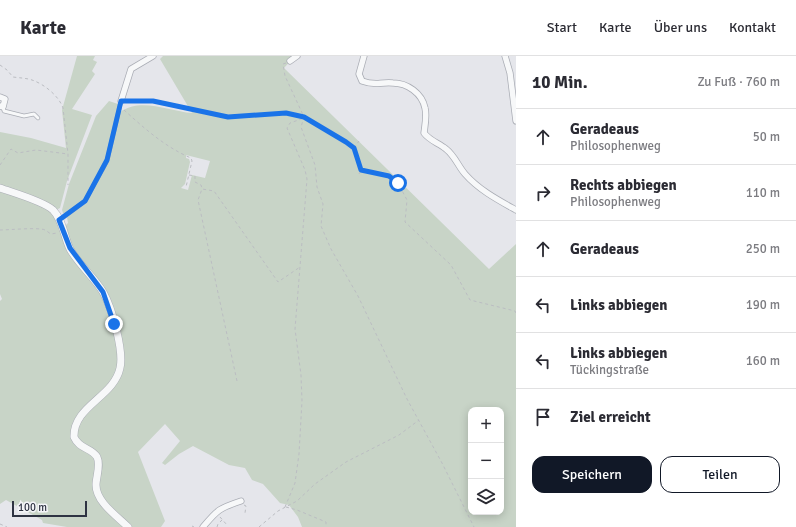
<!DOCTYPE html>
<html lang="de">
<meta charset="utf-8">
<style>
:root{--surface:#fff;--page:#f7f7f7;--text:#2b2b33;--muted:#7c7c81;--line:#e1e1e2;--accent:#111827}
body{margin:0;font-family:Signika,sans-serif;background:var(--page);color:var(--text)}
.controls{position:absolute;right:12px;bottom:12px;display:grid;overflow:hidden;border-radius:8px;box-shadow:0 2px 10px #0003}
.controls button{width:36px;height:36px;display:grid;place-items:center;padding:0;border:0;border-bottom:1px solid var(--line);background:var(--surface);color:var(--text);font:20px sans-serif}
.scale{position:absolute;left:12px;bottom:10px;width:75px;box-sizing:border-box;padding-left:4px;border:2px solid #2e3342;border-top:0;font-size:11px;line-height:14px;white-space:nowrap;color:#2e3342;-webkit-text-stroke:3px #f4f5f8;paint-order:stroke}
.stop{position:absolute;width:12px;height:12px;margin:-9px;border:3px solid #1a73e8;border-radius:50%;background:#fff}
.stop.end{background:#1a73e8;border-color:#fff;box-shadow:0 1px 4px #0008}
.list{margin:0;padding:0;list-style:none}
h2{display:flex;justify-content:space-between;align-items:center;height:52px;margin:0;padding:0 16px;font-size:17px}
h2 small{font-size:13px;font-weight:400;color:var(--muted)}
.list li{display:grid;grid-template-columns:26px 1fr auto;gap:12px;align-items:center;box-sizing:border-box;height:56px;padding:0 16px;border-top:1px solid var(--line)}
.list b{display:block;font-size:15px;white-space:nowrap}
.list p{margin:0;font-size:13px;white-space:nowrap;color:var(--muted)}
.list em{font-size:13px;font-style:normal;color:var(--muted)}
.actions{display:flex;gap:8px;padding:12px 16px}
.actions a{flex:1;padding:9px 0;border:1px solid var(--accent);border-radius:12px;text-align:center;font-size:14px;color:var(--accent)}
.actions .main{background:var(--accent);color:#fff}
.icon{flex:none;width:22px;height:22px;fill:none;stroke:currentColor;stroke-width:2;stroke-linecap:round;stroke-linejoin:round}
.map{position:relative;flex:none;width:516px;height:471px;overflow:hidden}
header{display:flex;align-items:center;gap:24px;box-sizing:border-box;height:56px;padding:0 20px;background:var(--surface);border-bottom:1px solid var(--line)}
header strong{font-size:19px}
nav{display:flex;gap:22px;margin-inline-start:auto;font-size:14px}
main{display:flex}
aside{flex:1;background:var(--surface)}
.map>svg:first-child{display:block}
.green{fill:#c8d4c7;fill-rule:evenodd}
.lines{fill:none;stroke-linecap:round;stroke-linejoin:round}
.service-casing{stroke:#aaadb5;stroke-width:4.5}
.minor-casing{stroke:#aaadb5;stroke-width:7}
.tertiary-casing{stroke:#aaadb5;stroke-width:8}
.path{stroke:#bbbdc2;stroke-width:1;stroke-dasharray:3 3;stroke-linecap:butt}
.service{stroke:#f7f8f9;stroke-width:3}
.minor{stroke:#f7f8f9;stroke-width:5.5}
.tertiary{stroke:#f7f8f9;stroke-width:7}
.route{stroke:#1a73e8;stroke-width:5}
</style>
<header>
<strong>Karte</strong>
<nav><a>Start</a><a>Karte</a><a>Über uns</a><a>Kontakt</a></nav>
</header>
<main>
<div class="map">
<svg width="516" height="471" viewBox="0 0 516 471">
<rect width="100%" height="100%" fill="#e5e6eb"/>
<path class="green" d="M77,0H95L93,4L97,6L92,15L95,18L72,53L92,59L67,125L60,152L54,155L62,172L65,173L66,169L68,167L67,161L85,147L109,104L120,56C141,41 169,55 192,57L160,3L163,0H295L284,12L489,213L516,188V471H302L298,461L289,449L280,447L263,428L252,424L245,412L229,409L193,390L179,398L165,409L162,407L180,385L165,368L138,396L165,465L161,471H130C121,461 100,444 99,430C98,421 101,411 99,403C97,394 87,392 81,386C66,370 98,345 110,336L109,334C94,347 80,357 74,377H71C71,390 83,394 93,400L95,402C97,412 93,421 94,431C95,447 113,460 123,471H67L43,467L42,464L6,444L0,448V245L2,243L0,238V76L31,82L66,92L62,54ZM186,99L210,105L205,122L192,119L188,134L181,132L185,128L190,106L189,103L186,102ZM471,354H501V456H471Z
M109,45L118,48L105,105L84,144L65,158L63,157L62,154L69,128L96,60Z"/>
<g class="lines">
<defs>
<path id="service" d="M3,51L4,55L24,60L34,58L38,62
M61,163L85,145L107,105L121,45"/>
<path id="minor" d="M364,0L359,18L362,25C375,30 379,26 393,27C407,27 422,37 425,52C427,60 425,69 424,77C430,85 439,87 446,93C455,100 458,110 465,118C479,134 498,144 516,154
M505,0L510,17L516,65
M290,5L297,0
M0,41L5,43L3,51L0,50
M121,45L131,13L153,0
M203,471C218,453 220,452 241,445"/>
<path id="tertiary" d="M0,132C14,137 43,145 53,154C63,164 64,181 70,193C79,209 94,221 103,236C112,252 124,295 120,312C114,341 73,350 74,381C79,393 92,392 97,401C101,409 96,421 96,429C96,446 117,460 128,471"/>
</defs>
<use href="#service" class="service-casing"/>
<use href="#minor" class="minor-casing"/>
<use href="#tertiary" class="tertiary-casing"/>
<path class="path" d="M286,7L283,8L285,20L304,61L301,71L315,109L317,131L323,148L321,170L331,193L358,240L407,343L442,407L474,471
M0,9L7,14L13,21C20,22 26,22 32,24C44,28 59,40 63,52L68,98V129
M126,45H153L228,61L286,57L304,61L346,86L354,92L361,114L389,120L398,127L407,144L405,166L451,209L470,244L515,255L516,257
M124,54C144,72 165,91 191,102L192,105L186,131
M354,92L359,85
M0,109L11,93L18,97L36,94L68,98
M359,118L361,114
M189,119L195,120V126L201,129L202,132
M0,174C9,174 39,171 45,174C47,175 49,177 51,178L57,177
M237,325L198,144L202,133L214,135L278,226L300,211
M244,449L246,450L245,457
M285,451L295,427L299,398L302,345L301,319L295,273L307,123L305,114L287,72L290,67L304,62
M286,451L297,454L326,466V471
M220,461L227,469
M0,468L7,471
M192,470L194,471
M217,471L218,468L222,464
M259,471L278,455L297,445L315,428L346,406L399,379L419,364"/>
<use href="#service" class="service"/>
<use href="#minor" class="minor"/>
<use href="#tertiary" class="tertiary"/>
</g>
<g class="lines">
<path class="route" d="M114,268L103,236L70,192L59,164L85,145L107,104L121,45H153L228,61L286,57L304,61L346,86L354,92L361,114L389,120L398,127"/>
</g>
</svg>
<div class="controls">
<button>+</button>
<button>−</button>
<button><svg class="icon" aria-label="layers" viewBox="0 0 24 24"><path d="M12 4l9 5-9 5-9-5zM3 14l9 5 9-5"/></svg></button>
</div>
<div class="scale">100 m</div>
<div class="stop" style="left:398px;top:127px"></div>
<div class="stop end" style="left:114px;top:268px"></div>
</div>
<aside>
<h2>10 Min.<small>Zu Fuß · 760 m</small></h2>
<ul class="list">
<li><svg class="icon" aria-label="ahead" viewBox="0 0 24 24"><path d="M12 20V5M6 11l6-6 6 6"/></svg><div><b>Geradeaus</b><p>Philosophenweg</p></div><em>50 m</em></li>
<li><svg class="icon" aria-label="right" viewBox="0 0 24 24"><path d="M7 20v-9h11M14 6l5 5-5 5"/></svg><div><b>Rechts abbiegen</b><p>Philosophenweg</p></div><em>110 m</em></li>
<li><svg class="icon" aria-label="ahead" viewBox="0 0 24 24"><path d="M12 20V5M6 11l6-6 6 6"/></svg><div><b>Geradeaus</b></div><em>250 m</em></li>
<li><svg class="icon" aria-label="left" viewBox="0 0 24 24"><path d="M17 20v-9H6M10 6l-5 5 5 5"/></svg><div><b>Links abbiegen</b></div><em>190 m</em></li>
<li><svg class="icon" aria-label="left" viewBox="0 0 24 24"><path d="M17 20v-9H6M10 6l-5 5 5 5"/></svg><div><b>Links abbiegen</b><p>Tückingstraße</p></div><em>160 m</em></li>
<li><svg class="icon" aria-label="arrive" viewBox="0 0 24 24"><path d="M6 21V4h12l-3 4 3 4H6"/></svg><div><b>Ziel erreicht</b></div></li>
</ul>
<div class="actions"><a class="main">Speichern</a><a>Teilen</a></div>
</aside>
</main>
